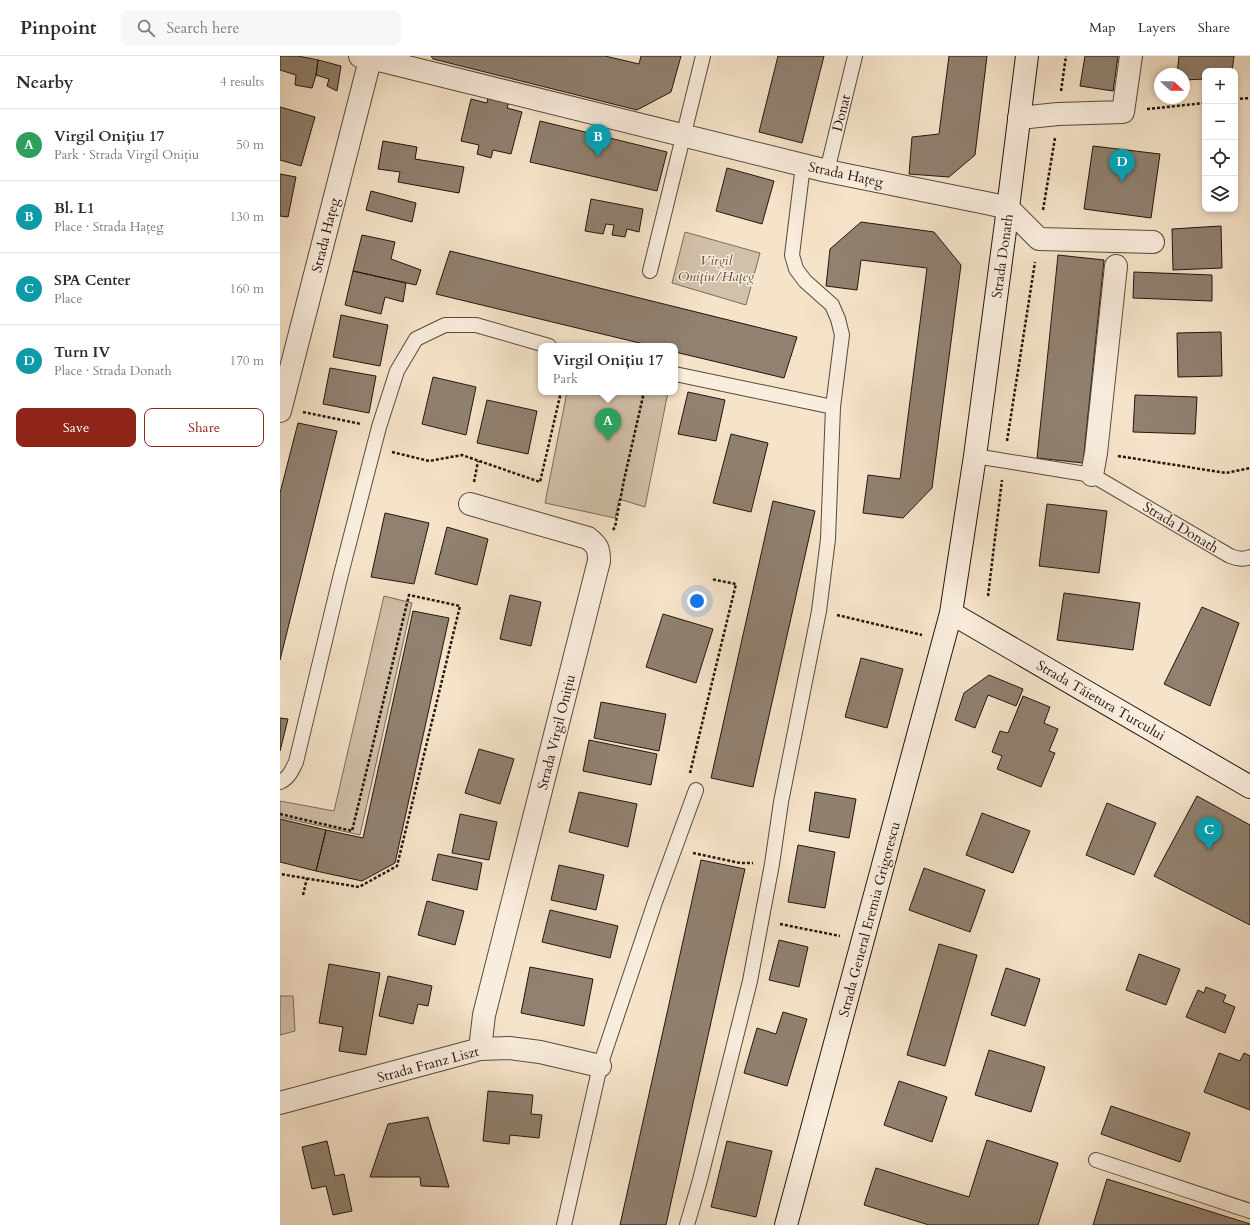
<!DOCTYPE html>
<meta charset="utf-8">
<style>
:root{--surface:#fff;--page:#f7f7f7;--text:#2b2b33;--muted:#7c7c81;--line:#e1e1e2;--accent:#8f2418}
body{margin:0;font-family:Cardo,serif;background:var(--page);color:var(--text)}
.controls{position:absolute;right:12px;top:12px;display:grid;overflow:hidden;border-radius:8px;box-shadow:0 2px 6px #0003}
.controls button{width:36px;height:36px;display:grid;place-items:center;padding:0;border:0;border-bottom:1px solid var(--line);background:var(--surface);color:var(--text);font:20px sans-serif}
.compass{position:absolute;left:874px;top:12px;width:36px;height:36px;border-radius:50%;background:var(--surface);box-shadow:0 2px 6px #0003;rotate:112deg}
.you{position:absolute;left:417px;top:545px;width:14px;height:14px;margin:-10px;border:3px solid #fff;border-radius:50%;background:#1a73e8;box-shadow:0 0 0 6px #1a73e833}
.badge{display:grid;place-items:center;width:26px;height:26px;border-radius:50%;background:var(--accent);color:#fff;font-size:13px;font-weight:700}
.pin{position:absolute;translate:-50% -33px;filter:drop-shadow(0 1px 2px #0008)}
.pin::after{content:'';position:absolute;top:21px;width:14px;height:12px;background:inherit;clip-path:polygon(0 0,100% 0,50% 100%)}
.popup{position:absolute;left:258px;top:287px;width:140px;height:52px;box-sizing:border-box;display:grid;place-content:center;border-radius:8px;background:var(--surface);filter:drop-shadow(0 1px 3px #0005);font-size:13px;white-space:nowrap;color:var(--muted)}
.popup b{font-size:15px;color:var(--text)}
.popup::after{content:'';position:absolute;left:50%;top:100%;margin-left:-8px;border:8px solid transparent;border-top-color:var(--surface)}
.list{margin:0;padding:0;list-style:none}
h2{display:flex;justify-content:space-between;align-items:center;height:52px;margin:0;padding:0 16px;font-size:17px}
h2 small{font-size:13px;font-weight:400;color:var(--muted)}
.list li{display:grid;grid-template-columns:26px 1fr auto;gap:12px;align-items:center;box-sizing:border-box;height:72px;padding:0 16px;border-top:1px solid var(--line)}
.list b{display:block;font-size:15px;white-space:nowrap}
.list p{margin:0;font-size:13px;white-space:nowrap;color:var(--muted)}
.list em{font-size:13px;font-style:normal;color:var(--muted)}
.actions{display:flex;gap:8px;padding:12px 16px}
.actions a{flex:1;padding:9px 0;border:1px solid var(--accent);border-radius:8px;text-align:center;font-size:14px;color:var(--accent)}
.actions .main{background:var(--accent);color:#fff}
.icon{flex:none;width:22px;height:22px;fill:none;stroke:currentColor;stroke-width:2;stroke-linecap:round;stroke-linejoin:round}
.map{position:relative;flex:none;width:970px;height:1169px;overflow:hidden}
header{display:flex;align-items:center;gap:24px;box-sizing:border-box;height:56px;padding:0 20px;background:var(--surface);border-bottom:1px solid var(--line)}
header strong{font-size:19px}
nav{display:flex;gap:22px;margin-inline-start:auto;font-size:14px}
.search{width:280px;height:36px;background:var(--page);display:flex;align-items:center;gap:10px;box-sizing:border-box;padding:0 14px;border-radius:8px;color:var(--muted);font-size:15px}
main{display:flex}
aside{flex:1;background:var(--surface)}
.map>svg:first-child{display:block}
.green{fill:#d2c1aa;stroke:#7a6c5c}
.building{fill:#908170;stroke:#22160f}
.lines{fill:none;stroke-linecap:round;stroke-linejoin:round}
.lane-casing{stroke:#574a3e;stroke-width:16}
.street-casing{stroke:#574a3e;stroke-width:24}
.secondary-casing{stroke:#22160f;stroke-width:24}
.path{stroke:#22160f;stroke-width:2.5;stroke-dasharray:3 2;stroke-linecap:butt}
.lane{stroke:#f9eddd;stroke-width:14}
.street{stroke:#f9eddd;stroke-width:22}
.secondary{stroke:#f9eddd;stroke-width:22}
.labels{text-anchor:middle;stroke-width:3;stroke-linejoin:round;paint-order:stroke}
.street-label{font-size:14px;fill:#22160f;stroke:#f9eddd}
.park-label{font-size:14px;font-style:italic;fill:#605245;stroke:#f9eddd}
</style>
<header>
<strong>Pinpoint</strong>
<div class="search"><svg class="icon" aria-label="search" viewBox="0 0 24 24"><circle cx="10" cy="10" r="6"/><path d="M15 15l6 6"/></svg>Search here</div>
<nav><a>Map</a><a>Layers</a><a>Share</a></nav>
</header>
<main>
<aside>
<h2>Nearby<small>4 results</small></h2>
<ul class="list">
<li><span class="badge" style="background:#2e9e5b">A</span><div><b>Virgil Onițiu 17</b><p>Park · Strada Virgil Onițiu</p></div><em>50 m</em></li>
<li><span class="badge" style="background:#0f9aa8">B</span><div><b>Bl. L1</b><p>Place · Strada Hațeg</p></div><em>130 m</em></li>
<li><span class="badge" style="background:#0f9aa8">C</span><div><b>SPA Center</b><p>Place</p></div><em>160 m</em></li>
<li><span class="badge" style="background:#0f9aa8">D</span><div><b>Turn IV</b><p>Place · Strada Donath</p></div><em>170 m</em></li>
</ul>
<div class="actions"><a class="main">Save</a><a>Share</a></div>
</aside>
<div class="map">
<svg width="970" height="1169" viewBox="0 0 970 1169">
<rect width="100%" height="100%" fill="#f6e4ca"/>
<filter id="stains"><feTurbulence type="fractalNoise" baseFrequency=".005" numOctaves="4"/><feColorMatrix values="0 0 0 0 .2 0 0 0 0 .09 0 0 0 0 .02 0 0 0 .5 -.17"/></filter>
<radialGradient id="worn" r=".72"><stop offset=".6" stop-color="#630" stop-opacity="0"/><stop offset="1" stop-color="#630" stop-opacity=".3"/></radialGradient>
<path class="green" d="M405,176L480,197L466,249L392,227Z
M287,336H388L365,451L339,443L335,462L265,447Z
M104,540L132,547L80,779L0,761V745L54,755Z
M0,940H13L15,975L0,979Z"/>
<path class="building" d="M0,0H18L38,4L36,19L32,32L15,29L16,19L0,14Z
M151,0H325L359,8L361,0H401L391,36L357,54L153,3Z
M498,0H544L522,87L479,76Z
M669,0H707L695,99L669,121L629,118L632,81L659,78Z
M805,0H838L833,35L800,30Z
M899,0H954L952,15H925V23L904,24V18H897Z
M38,4L61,10L57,35L47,30L49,23L36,19Z
M208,41L229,46L227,52L242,56L231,98L213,94L211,102L197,98L199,89L181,85L191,43L207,47Z
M0,51L35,61L21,110L0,104Z
M260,65L387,96L377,135L250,106Z
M103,85L137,91L135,103L184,111L179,137L118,126L120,116L98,113Z
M813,90L880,98L871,162L804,153Z
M447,112L494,125L482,168L436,155Z
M0,118L16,121L8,161L0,160Z
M91,135L136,147L132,166L86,154Z
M311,143L363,153L359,176L347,173L345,181L332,179L334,169L326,168L323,178L305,175Z
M581,166L654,176L681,209L652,432L623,462L583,457L588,419L620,423L647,212L581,204L577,234L546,230L550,193Z
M941,170L942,212L893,214L892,173Z
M82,179L115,186L111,203L141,214L136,229L73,215Z
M170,195L517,281L504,322L395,296V290H372L156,238Z
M778,199L824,204L803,407L757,402Z
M73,215L126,227L123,246L105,241L101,258L65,249Z
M854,216L932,219V245L853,242Z
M61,259L108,269L100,310L53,301Z
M941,276L942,320L898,321L897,277Z
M50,312L96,320L89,357L43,348Z
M153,321L196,331L186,379L142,368Z
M408,336L445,344L436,385L398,378Z
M855,339L917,341L915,378L853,376Z
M207,344L257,355L248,398L197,387Z
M18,367L57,375L0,604V437Z
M451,378L488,387L471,456L433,447Z
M493,445L535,455L473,731L431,722Z
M767,448L827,455L819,517L759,510Z
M105,457L149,467L134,528L91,521Z
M167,471L208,483L197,529L155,518Z
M784,537L860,547L853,594L777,584Z
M230,539L261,546L251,590L220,583Z
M922,551L959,567L930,650L884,628Z
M133,555L169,562L115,807L82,825L36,815L46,774L83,782Z
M383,558L433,573L416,627L366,611Z
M581,602L623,613L607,672L565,661Z
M709,619L743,633L736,650L708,639L695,672L675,664L684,637Z
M743,640L770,651L764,667L778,673L769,695L775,697L761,731L717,713L722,700L712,696L720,675L728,677Z
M321,646L386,658L379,695L314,682Z
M0,662L8,663L0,695Z
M309,684L377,698L371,729L303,715Z
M199,693L234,703L220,748L185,737Z
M299,736L357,748L348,791L289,776Z
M535,736L576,743L569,782L529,775Z
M917,740L970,769V869L874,820Z
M827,747L876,767L854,819L806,799Z
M702,757L750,775L733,817L686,799Z
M180,758L217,766L209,804L172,797Z
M0,763L46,774L36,815L0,806Z
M518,789L555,796L545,852L508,846Z
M158,798L202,807L197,834L152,824Z
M421,804L465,813L386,1169H340Z
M279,809L324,819L316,854L271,844Z
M644,812L705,834L690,876L629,854Z
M147,845L184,855L175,889L138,879Z
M270,854L338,870L330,902L262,886Z
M499,884L528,891L519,931L489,924Z
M659,888L697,899L665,1010L627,999Z
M859,898L900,913L886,949L846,934Z
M49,908L100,917L86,999L59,995L63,971L39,967Z
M250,911L313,923L304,970L241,957Z
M726,912L760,923L745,970L711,959Z
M108,920L152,930L148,950L138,948L133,968L99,960Z
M926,931L946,939L943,946L955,951L945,977L906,961L918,934L924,937Z
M503,956L527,963L507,1030L464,1017L477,972L496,978Z
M709,994L765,1011L751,1056L695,1039Z
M939,997L960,1005L964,997L970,1000V1054L924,1036Z
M619,1025L667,1041L652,1086L604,1069Z
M208,1035L253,1039L251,1058L262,1059L259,1082L230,1079L229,1088L203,1085Z
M831,1050L910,1077L900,1106L821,1078Z
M148,1061L169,1131L141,1130L140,1121H90L108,1068Z
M707,1084L778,1107L758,1169H649L584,1149L596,1112L689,1141Z
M47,1085L55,1120L64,1118L72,1155L53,1159L46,1130L32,1133L22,1091Z
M447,1085L492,1095L476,1161L431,1151Z
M827,1123L970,1168V1169H813Z"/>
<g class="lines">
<defs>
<path id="lane" d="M547,115L575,0
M370,215L423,0
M395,318L553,351
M695,400L812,419L950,500C957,503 963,504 970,501
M0,726C9,722 12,714 16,706L60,522L99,371L117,315L136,283L165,269H196L269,290
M816,1104L970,1155
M284,1169L320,1010L375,846L416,734
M407,1169L420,1124L470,925L492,808L501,746L539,555L548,483L553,351L562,279L558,263L552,249L525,225L516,213L512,199L523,109"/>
<path id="street" d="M80,0L107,6L547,115L711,148L728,152L759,183L873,186
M739,62L778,58L843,56L851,0
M0,355L91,0
M812,419L816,397L836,210
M190,448L308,482C318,490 319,493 319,505L204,959L200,993
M0,1047L200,993L229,992L260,996L320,1010"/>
<path id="secondary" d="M671,557L970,731
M506,1169L671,557L695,400L728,152L747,0"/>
</defs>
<use href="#lane" class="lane-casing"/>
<use href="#street" class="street-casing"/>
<use href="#secondary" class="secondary-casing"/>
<path class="path" d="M781,35L786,0
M955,43L970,42
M867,53L925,47
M763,154L775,82
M23,356L81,368
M727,385L755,206
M112,396L149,405L182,399L260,426L281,336
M838,400L946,417L970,412
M194,426L198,405
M333,474L335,471L344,424L364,336
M708,540L722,424
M557,559L642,579
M410,717L456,528L431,523
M0,758L72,775L129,539L180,550L117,810L79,831L0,818
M413,797L460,807H473
M23,839L27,822
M500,868L560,880"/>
<use href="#lane" class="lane"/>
<use href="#street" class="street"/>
<use href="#secondary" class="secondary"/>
</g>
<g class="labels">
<g class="street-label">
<text transform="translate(561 57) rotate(-76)" y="5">Donat</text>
<text transform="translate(566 118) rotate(12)" y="5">Strada Hațeg</text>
<text transform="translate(45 179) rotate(-76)" y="5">Strada Hațeg</text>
<text transform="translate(722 200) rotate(-82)" y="5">Strada Donath</text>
<text transform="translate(901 471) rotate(31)" y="5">Strada Donath</text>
<text transform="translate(821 644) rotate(30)" y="5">Strada Tăietura Turcului</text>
<text transform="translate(276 676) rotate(-76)" y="5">Strada Virgil Onițiu</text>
<text transform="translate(589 863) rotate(-75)" y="5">Strada General Eremia Grigorescu</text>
<text transform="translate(148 1008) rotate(-15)" y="5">Strada Franz Liszt</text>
</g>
<g class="park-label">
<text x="436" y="209">Virgil<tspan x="436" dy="16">Onițiu/Hațeg</tspan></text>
</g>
</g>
<rect width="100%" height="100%" filter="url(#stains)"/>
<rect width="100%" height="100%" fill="url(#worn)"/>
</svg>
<div class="controls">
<button>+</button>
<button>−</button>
<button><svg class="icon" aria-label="locate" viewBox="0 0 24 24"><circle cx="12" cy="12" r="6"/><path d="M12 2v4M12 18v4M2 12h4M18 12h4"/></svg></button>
<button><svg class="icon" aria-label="layers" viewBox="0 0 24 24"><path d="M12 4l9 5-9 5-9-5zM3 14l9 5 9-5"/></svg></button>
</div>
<svg class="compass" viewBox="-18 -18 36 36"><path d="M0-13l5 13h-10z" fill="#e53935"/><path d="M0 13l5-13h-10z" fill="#7c7c81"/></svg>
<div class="you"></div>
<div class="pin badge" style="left:328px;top:385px;background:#2e9e5b">A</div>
<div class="popup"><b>Virgil Onițiu 17</b>Park</div>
<div class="pin badge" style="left:318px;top:101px;background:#0f9aa8">B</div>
<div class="pin badge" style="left:929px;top:794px;background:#0f9aa8">C</div>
<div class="pin badge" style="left:842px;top:126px;background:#0f9aa8">D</div>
</div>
</main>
